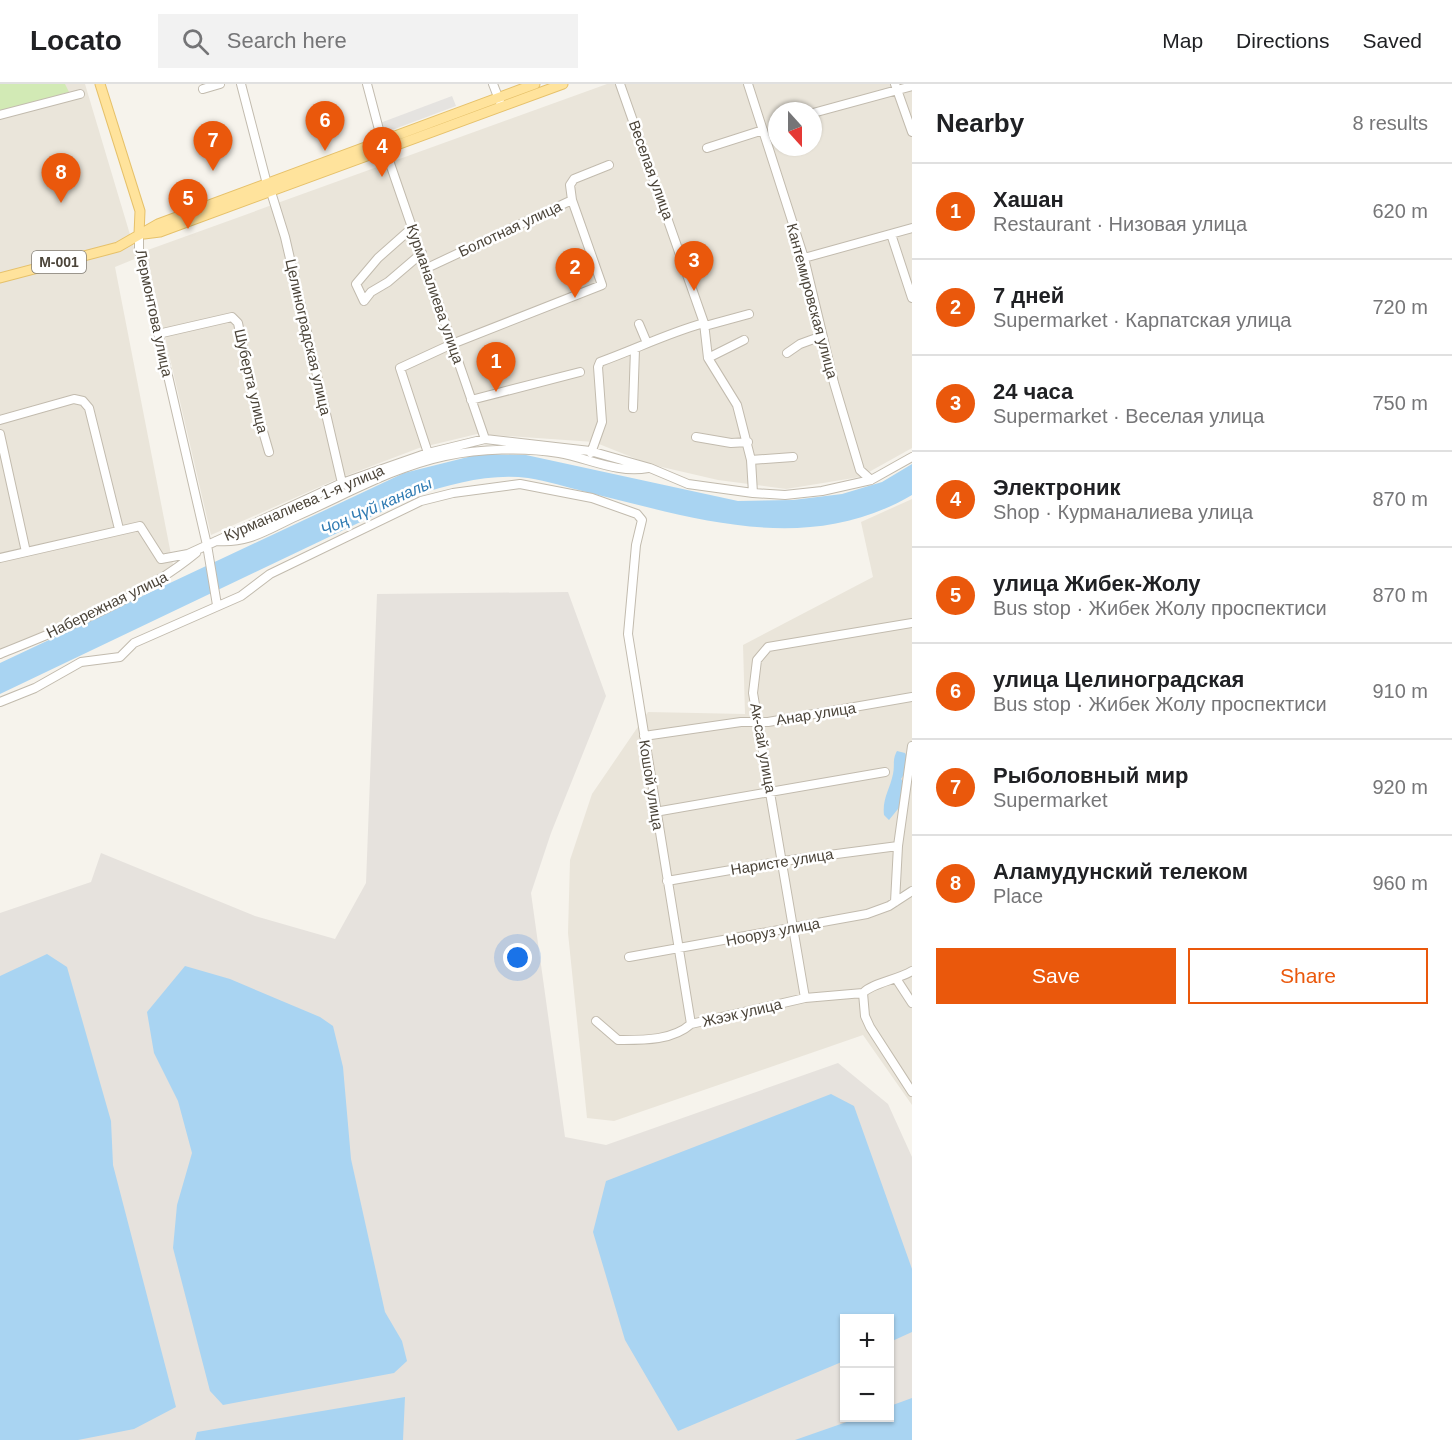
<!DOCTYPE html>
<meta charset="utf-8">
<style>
:root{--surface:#fff;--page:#f2f2f2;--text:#202124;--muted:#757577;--line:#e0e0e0;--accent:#ea580c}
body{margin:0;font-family:Helvetica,sans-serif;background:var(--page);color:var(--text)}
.controls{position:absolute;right:18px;bottom:18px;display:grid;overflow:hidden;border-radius:0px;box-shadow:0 2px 4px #0004}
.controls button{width:54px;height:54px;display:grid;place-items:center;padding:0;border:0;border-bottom:2px solid var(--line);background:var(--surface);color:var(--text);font:30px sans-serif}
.compass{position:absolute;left:768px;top:18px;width:54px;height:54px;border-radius:50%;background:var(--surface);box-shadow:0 2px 4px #0004;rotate:159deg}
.you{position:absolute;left:518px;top:874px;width:21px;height:21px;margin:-15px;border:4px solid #fff;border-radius:50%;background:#1a73e8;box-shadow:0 0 0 9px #1a73e833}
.badge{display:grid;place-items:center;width:39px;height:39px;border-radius:50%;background:var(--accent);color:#fff;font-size:20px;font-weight:700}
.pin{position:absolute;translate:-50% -50px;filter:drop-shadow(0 2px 3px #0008)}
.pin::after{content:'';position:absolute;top:32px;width:21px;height:18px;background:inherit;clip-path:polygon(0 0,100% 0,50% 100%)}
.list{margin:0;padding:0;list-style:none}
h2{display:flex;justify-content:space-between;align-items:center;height:78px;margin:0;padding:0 24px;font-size:26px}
h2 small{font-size:20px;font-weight:400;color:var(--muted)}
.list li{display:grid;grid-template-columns:39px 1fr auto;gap:18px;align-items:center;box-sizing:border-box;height:96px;padding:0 24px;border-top:2px solid var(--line)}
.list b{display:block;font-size:22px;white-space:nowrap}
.list p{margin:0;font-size:20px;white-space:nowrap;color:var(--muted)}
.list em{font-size:20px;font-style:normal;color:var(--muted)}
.actions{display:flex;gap:12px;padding:18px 24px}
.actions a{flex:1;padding:14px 0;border:2px solid var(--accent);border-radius:0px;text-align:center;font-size:21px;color:var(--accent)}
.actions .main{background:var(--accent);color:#fff}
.icon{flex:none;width:33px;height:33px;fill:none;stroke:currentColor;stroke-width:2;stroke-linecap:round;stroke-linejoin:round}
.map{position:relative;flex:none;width:912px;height:1356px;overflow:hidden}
header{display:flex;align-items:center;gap:36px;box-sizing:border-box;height:84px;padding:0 30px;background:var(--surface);border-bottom:2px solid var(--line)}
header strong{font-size:28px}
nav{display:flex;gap:33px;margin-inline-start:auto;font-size:21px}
.search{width:420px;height:54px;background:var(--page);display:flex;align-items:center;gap:15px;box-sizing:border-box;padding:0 21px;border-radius:0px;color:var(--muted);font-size:22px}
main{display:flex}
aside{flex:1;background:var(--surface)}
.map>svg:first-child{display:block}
.residential{fill:#eae5da;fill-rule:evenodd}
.industrial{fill:#e6e2dd;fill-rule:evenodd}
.green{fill:#d2eab5}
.parking{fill:#e5e3e0}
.water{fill:#a9d4f2}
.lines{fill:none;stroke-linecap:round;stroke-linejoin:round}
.minor-casing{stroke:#c2bbae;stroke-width:10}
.major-casing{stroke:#e6c16a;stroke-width:11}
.minor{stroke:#fff;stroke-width:8}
.major{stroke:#ffe39c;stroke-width:9}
.labels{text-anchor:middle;stroke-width:5;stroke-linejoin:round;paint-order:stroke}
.shield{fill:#fff;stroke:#817c74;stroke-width:1.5}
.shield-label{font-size:14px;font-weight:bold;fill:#4b4439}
.street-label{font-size:15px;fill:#4b4439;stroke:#fff}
.water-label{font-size:16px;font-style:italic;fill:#2e7ab2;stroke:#fff}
</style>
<header>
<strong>Locato</strong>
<div class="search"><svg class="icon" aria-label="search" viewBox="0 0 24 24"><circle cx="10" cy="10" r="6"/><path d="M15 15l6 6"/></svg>Search here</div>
<nav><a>Map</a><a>Directions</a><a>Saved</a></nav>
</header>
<main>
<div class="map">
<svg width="912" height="1356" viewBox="0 0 912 1356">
<rect width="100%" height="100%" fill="#f6f3ec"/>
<path class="residential" d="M0,0H85L137,174L115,183L175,491L56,550L0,574Z
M607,0H912V364L860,393L786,405L718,396L649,380L594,358L477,350L419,364L335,396L211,451L145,167ZM777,27H813V63H777Z
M912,415V1021L863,951L614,1037L587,1034L568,849L570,776L592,710L648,628L745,630L743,561L873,493L861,438Z"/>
<path class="industrial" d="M568,508L606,612L551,749L531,809L565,1053L606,1061L838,979L888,1020L912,1073V1356H0V829L91,798L101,769L255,832L335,855L366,799L377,510ZM844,1234H890V1334H844Z"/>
<path class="green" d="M0,0H65L69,8L0,27Z"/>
<path class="parking" d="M452,12L456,22L384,49L380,39Z"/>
<path class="water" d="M480,370L526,371L738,417L793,416L842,410L882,398L912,380V411C806,473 695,434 586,408C567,403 547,397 528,394C491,389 451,400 417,411L0,610V579L404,389Z
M897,667L905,669L909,677L906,693L903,692L901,695L905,700L902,720L889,736L884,731C882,715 890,705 893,690C895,681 892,676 897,667Z
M47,870L67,883L111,1037L113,1081L176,1323L134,1345L78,1356H0V892Z
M185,882L230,895L320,933L333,942L343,983L351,1075L385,1228L402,1257L407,1277L394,1289L223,1321L210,1307L173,1164L177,1121L192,1069L178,1017L154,969L147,928Z
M831,1010L854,1022L912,1185V1248L890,1258V1234H844V1277L678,1347L625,1256L593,1148L606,1097Z
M405,1313L403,1356H195L197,1348Z
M912,1314V1356H795L858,1334H890V1322Z"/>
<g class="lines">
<defs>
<path id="minor" d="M241,0L267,100
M367,0L382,57
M493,0L500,18
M620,0L704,239L708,274L737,321L751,376L753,409
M748,0L804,174L834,299L860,386L871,396
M895,0L912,48
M203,5L220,0
M813,29L912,2
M0,31L80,10
M707,64L763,46
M385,65L485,355
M271,108L285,153L342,399L346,401
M413,143L378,174L356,200L364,217L371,208L388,198L422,169
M139,150V166L207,461L217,521
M891,150L912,214
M804,174L912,144
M427,184L572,116L570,101L574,95L609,81
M639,240L647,259
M705,242L749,230
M158,250L232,233L238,239L253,313L269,368
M787,269L800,260L822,252
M708,274L744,256
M471,316L580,288
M633,324L635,265
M0,336L74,315L83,317L89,324L119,445
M0,350L26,468
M696,353L731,359L748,358
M428,369L400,284L452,260L602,201L572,116
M591,369L602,338L598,283L600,278C636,265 668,249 704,239
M751,376L793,373
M216,457C249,460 268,445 297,432C345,411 393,383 445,372C480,365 523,363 559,369C588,374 618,390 648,384
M0,474L140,442L161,475L188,470L342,399L428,369L485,355L590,367L650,384L688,400L753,409L785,411L822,407L871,396L912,373
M0,570C67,543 140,515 196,469
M0,618L35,604L81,578L120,573L134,559L241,512L270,490L421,417L453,409L520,400L592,414L637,430L642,436L636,461L628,550L691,940
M644,652L741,638H768L912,613
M655,728L885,688
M667,797L783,777L898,762
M895,818L898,762L912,662
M629,873L867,830L889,822L912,807
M897,896L912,919
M863,909L865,932L870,943L912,1008
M805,914L753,609L757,576L768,563L912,539
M596,937L618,956C642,956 672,957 691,940L805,914L863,909C872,899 897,896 912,887"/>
<path id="major" d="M100,0L140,127L139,150
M144,150L160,148L563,0
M0,194L118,163L158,140L535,0"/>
</defs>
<use href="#minor" class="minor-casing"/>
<use href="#major" class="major-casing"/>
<use href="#minor" class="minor"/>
<use href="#major" class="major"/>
</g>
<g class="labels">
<rect class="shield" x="32" y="167" width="54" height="22" rx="4.5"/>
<g class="shield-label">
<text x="59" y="183">М-001</text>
</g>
<g class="street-label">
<text transform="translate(651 86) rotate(70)" y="5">Веселая улица</text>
<text transform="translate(510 145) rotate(-25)" y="5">Болотная улица</text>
<text transform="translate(435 210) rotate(71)" y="5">Курманалиева улица</text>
<text transform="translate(812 217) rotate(75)" y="5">Кантемировская улица</text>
<text transform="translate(154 229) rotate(78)" y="5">Лермонтова улица</text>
<text transform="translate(308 253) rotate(77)" y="5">Целиноградская улица</text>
<text transform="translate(251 297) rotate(77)" y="5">Шуберта улица</text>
<text transform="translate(304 419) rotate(-23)" y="5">Курманалиева 1-я улица</text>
<text transform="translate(107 521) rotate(-26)" y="5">Набережная улица</text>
<text transform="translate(816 630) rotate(-9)" y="5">Анар улица</text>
<text transform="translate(763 664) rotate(80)" y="5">Ак-сай улица</text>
<text transform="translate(651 701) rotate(81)" y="5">Кошой улица</text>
<text transform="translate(782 778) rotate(-9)" y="5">Наристе улица</text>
<text transform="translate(773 848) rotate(-11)" y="5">Нооруз улица</text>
<text transform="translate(742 929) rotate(-13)" y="5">Жээк улица</text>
</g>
<g class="water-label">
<text transform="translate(376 422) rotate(-24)" y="6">Чоң Чүй каналы</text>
</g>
</g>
</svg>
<div class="controls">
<button>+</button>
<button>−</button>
</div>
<svg class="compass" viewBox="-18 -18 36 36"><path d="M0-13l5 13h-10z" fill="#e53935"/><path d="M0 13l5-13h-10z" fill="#757577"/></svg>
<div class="you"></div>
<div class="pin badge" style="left:496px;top:308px">1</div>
<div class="pin badge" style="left:575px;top:214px">2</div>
<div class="pin badge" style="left:694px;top:207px">3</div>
<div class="pin badge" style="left:382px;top:93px">4</div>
<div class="pin badge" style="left:188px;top:145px">5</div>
<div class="pin badge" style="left:325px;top:67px">6</div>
<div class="pin badge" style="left:213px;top:87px">7</div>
<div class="pin badge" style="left:61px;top:119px">8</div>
</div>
<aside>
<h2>Nearby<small>8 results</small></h2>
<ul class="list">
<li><span class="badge">1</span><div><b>Хашан</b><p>Restaurant · Низовая улица</p></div><em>620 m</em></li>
<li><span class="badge">2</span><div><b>7 дней</b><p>Supermarket · Карпатская улица</p></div><em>720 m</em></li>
<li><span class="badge">3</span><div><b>24 часа</b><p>Supermarket · Веселая улица</p></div><em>750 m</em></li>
<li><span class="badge">4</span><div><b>Электроник</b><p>Shop · Курманалиева улица</p></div><em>870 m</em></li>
<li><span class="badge">5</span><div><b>улица Жибек-Жолу</b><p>Bus stop · Жибек Жолу проспектиси</p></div><em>870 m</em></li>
<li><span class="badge">6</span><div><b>улица Целиноградская</b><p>Bus stop · Жибек Жолу проспектиси</p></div><em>910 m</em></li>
<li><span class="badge">7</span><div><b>Рыболовный мир</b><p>Supermarket</p></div><em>920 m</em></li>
<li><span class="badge">8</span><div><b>Аламудунский телеком</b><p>Place</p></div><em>960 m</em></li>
</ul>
<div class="actions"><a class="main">Save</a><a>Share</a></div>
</aside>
</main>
